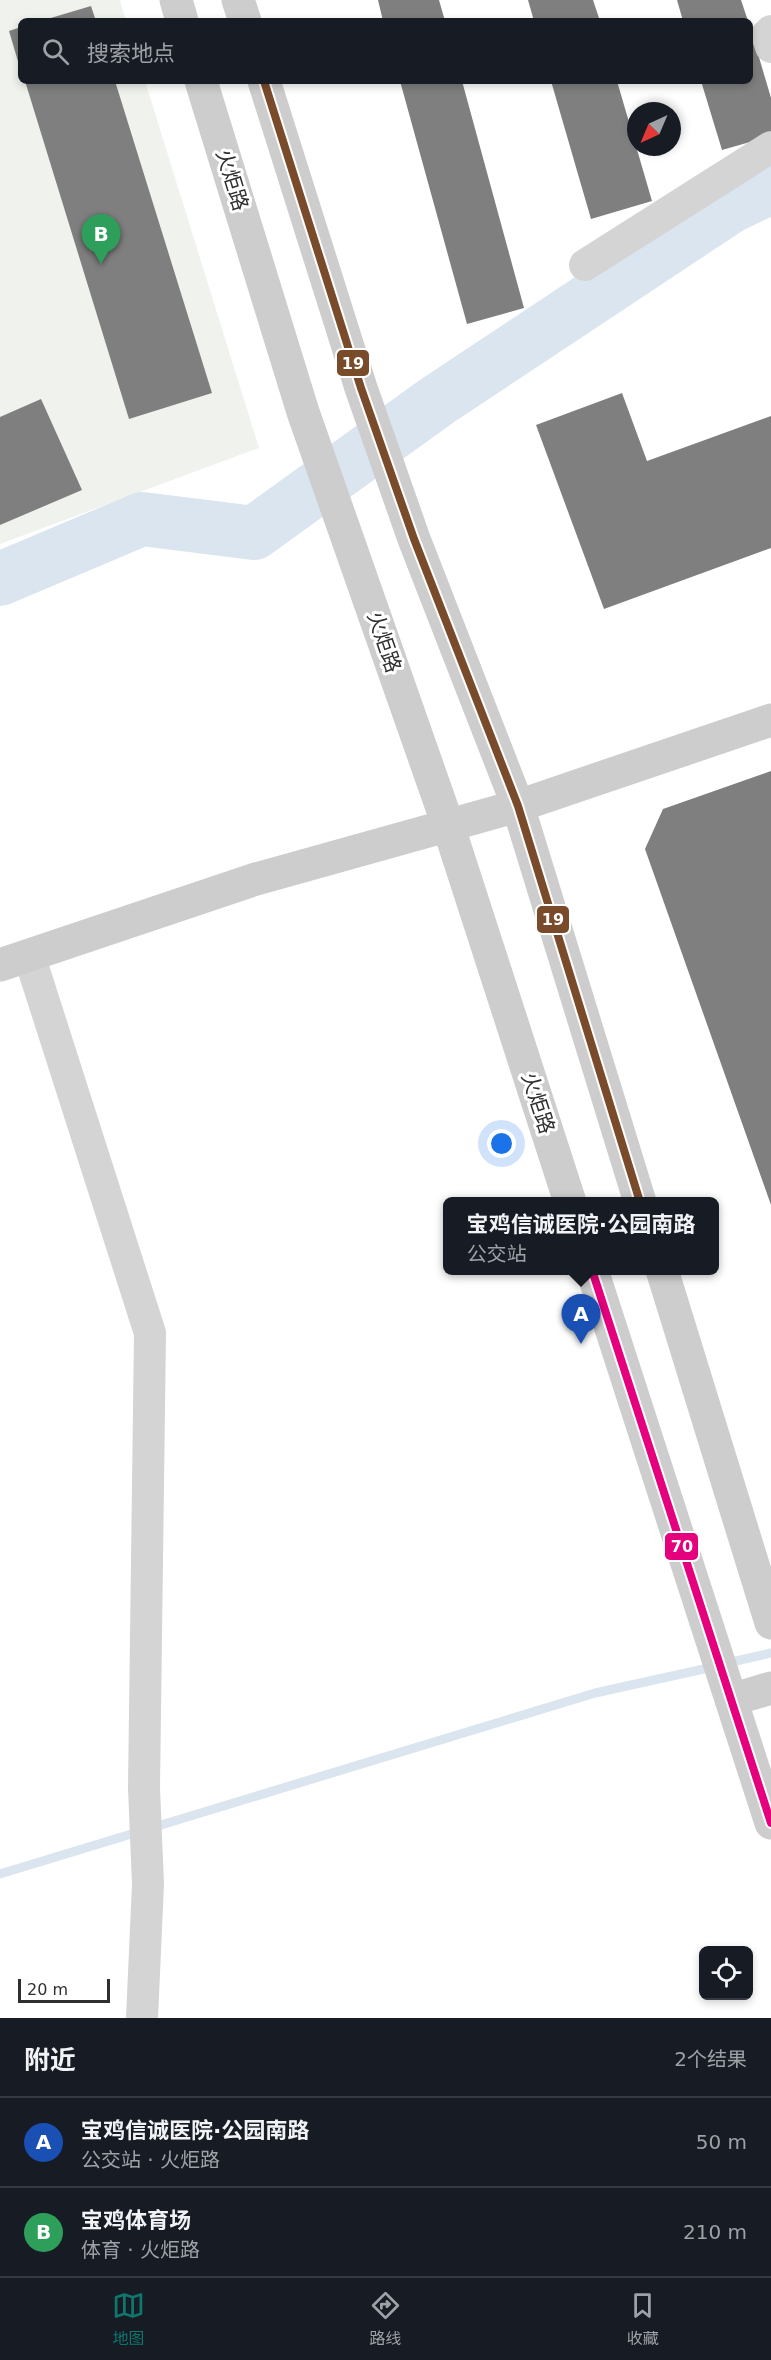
<!DOCTYPE html>
<html lang="zh">
<meta charset="utf-8">
<style>
:root{--surface:#171b24;--page:#242831;--text:#f1f3f6;--muted:#9ea1a6;--line:#363941;--accent:#0f766e}
body{margin:0;font-family:"DejaVu Sans","Noto Sans SC",sans-serif;background:var(--page);color:var(--text)}
.controls{position:absolute;right:18px;bottom:18px;display:grid;overflow:hidden;border-radius:9px;box-shadow:0 3px 9px #0003}
.controls button{width:54px;height:54px;display:grid;place-items:center;padding:0;border:0;border-bottom:2px solid var(--line);background:var(--surface);color:var(--text);font:30px sans-serif}
.compass{position:absolute;left:627px;top:102px;width:54px;height:54px;border-radius:50%;background:var(--surface);box-shadow:0 3px 9px #0003;rotate:224deg}
.scale{position:absolute;left:18px;bottom:15px;width:92px;box-sizing:border-box;padding-left:6px;border:3px solid #2f2f2f;border-top:0;font-size:16px;line-height:21px;white-space:nowrap;color:#2f2f2f;-webkit-text-stroke:4px #fff;paint-order:stroke}
.you{position:absolute;left:502px;top:1144px;width:21px;height:21px;margin:-15px;border:4px solid #fff;border-radius:50%;background:#1a73e8;box-shadow:0 0 0 9px #1a73e833}
.badge{display:grid;place-items:center;width:39px;height:39px;border-radius:50%;background:var(--accent);color:#fff;font-size:20px;font-weight:700}
.pin{position:absolute;translate:-50% -50px;filter:drop-shadow(0 2px 3px #0008)}
.pin::after{content:'';position:absolute;top:32px;width:21px;height:18px;background:inherit;clip-path:polygon(0 0,100% 0,50% 100%)}
.popup{position:absolute;left:443px;top:1197px;width:276px;height:78px;box-sizing:border-box;display:grid;place-content:center;border-radius:9px;background:var(--surface);filter:drop-shadow(0 2px 4px #0005);font-size:20px;white-space:nowrap;color:var(--muted)}
.popup b{font-size:22px;color:var(--text)}
.popup::after{content:'';position:absolute;left:50%;top:100%;margin-left:-12px;border:12px solid transparent;border-top-color:var(--surface)}
.list{margin:0;padding:0;list-style:none}
h2{display:flex;justify-content:space-between;align-items:center;height:78px;margin:0;padding:0 24px;font-size:26px}
h2 small{font-size:20px;font-weight:400;color:var(--muted)}
.list li{display:grid;grid-template-columns:39px 1fr auto;gap:18px;align-items:center;box-sizing:border-box;height:90px;padding:0 24px;border-top:2px solid var(--line)}
.list b{display:block;font-size:22px;white-space:nowrap}
.list p{margin:0;font-size:20px;white-space:nowrap;color:var(--muted)}
.list em{font-size:20px;font-style:normal;color:var(--muted)}
.icon{flex:none;width:33px;height:33px;fill:none;stroke:currentColor;stroke-width:2;stroke-linecap:round;stroke-linejoin:round}
.map{position:relative;flex:none;width:771px;height:2018px;overflow:hidden}
.search{position:absolute;background:var(--surface);box-shadow:0 3px 9px #0003;left:18px;right:18px;top:18px;height:66px;display:flex;align-items:center;gap:15px;box-sizing:border-box;padding:0 21px;border-radius:9px;color:var(--muted);font-size:22px}
.sheet{height:258px;background:var(--surface)}
nav{display:flex;justify-content:space-around;align-items:center;box-sizing:border-box;height:84px;border-top:2px solid var(--line);background:var(--surface);font-size:16px;color:var(--muted)}
nav a{display:grid;justify-items:center;gap:3px}
nav .on{color:var(--accent)}
.map>svg:first-child{display:block}
.green{fill:#f0f3ed}
.lines{fill:none;stroke-linecap:round;stroke-linejoin:round}
.stream{stroke:#dbe5ef;stroke-width:9}
.river{stroke:#dbe5ef;stroke-width:54}
.building{fill:#7f7f7f}
.street{stroke:#d4d4d4;stroke-width:32}
.secondary{stroke:#cdcdcd;stroke-width:33}
.bus-1-casing{stroke:#fff;stroke-width:12}
.bus-2-casing{stroke:#fff;stroke-width:12}
.bus-1{stroke:#7a4b2a;stroke-width:8}
.bus-2{stroke:#e5007d;stroke-width:8}
.labels{text-anchor:middle;stroke-width:6;stroke-linejoin:round;paint-order:stroke}
.street-label{font-size:21px;fill:#2f2f2f;stroke:#fff}
.line-badge{stroke:#fff;stroke-width:2}
.badge-label{font-size:16px;text-anchor:middle;font-weight:bold;fill:#fff}
</style>
<div class="map">
<svg width="771" height="2018" viewBox="0 0 771 2018">
<rect width="100%" height="100%" fill="#fff"/>
<path class="green" d="M0,0H120L126,21H21V81H145L259,448L0,544Z"/>
<g class="lines">
<path class="stream" d="M727,1663L771,1653
M0,1874L595,1693L713,1667"/>
<path class="river" d="M0,579L142,519L254,533L437,401L731,206L771,187"/>
</g>
<path class="building" d="M378,0H439L445,21H383Z
M528,0H593L600,21H534Z
M677,0H741L748,21H683Z
M91,6L96,21H44V20Z
M21,27V68H20L9,31Z
M751,30L771,98V136L722,150L701,81H750Z
M25,81H115L212,393L129,419Z
M400,81H462L524,308L467,324Z
M551,81H617L652,201L591,219Z
M622,393L647,461L771,416V548L604,609L536,425Z
M41,399L82,490L0,525V417Z
M771,771V1205L645,849L663,809Z"/>
<g class="lines">
<path class="street" d="M771,31L767,35L771,47
M585,265L771,147
M29,955L150,1333L144,1788L148,1884L142,2018"/>
<path class="secondary" d="M176,0L182,21
M238,0L245,21
M201,81L303,412L448,825L570,1202
M264,81L361,388L414,539L518,806L640,1202
M0,965L256,879L518,806L771,720
M592,1270L771,1823
M662,1270L771,1623
M731,1700L771,1688"/>
<defs>
<path id="bus-1" d="M264,81L361,388L414,539L518,806L640,1202"/>
<path id="bus-2" d="M592,1270L771,1823"/>
</defs>
<use href="#bus-1" class="bus-1-casing"/>
<use href="#bus-2" class="bus-2-casing"/>
<use href="#bus-1" class="bus-1"/>
<use href="#bus-2" class="bus-2"/>
</g>
<g class="labels">
<g class="street-label">
<text transform="translate(232 180) rotate(73)" y="7">火炬路</text>
<text transform="translate(384 642) rotate(71)" y="7">火炬路</text>
<text transform="translate(538 1103) rotate(72)" y="7">火炬路</text>
</g>
</g>
<g class="line-badge">
<rect x="336" y="349" width="34" height="28" rx="6" fill="#7a4b2a"/>
<rect x="536" y="905" width="34" height="29" rx="6" fill="#7a4b2a"/>
<rect x="664" y="1532" width="35" height="29" rx="6" fill="#e5007d"/>
</g>
<g class="badge-label">
<text x="353" y="369">19</text>
<text x="553" y="925">19</text>
<text x="682" y="1552">70</text>
</g>
</svg>
<div class="controls">
<button><svg class="icon" aria-label="locate" viewBox="0 0 24 24"><circle cx="12" cy="12" r="6"/><path d="M12 2v4M12 18v4M2 12h4M18 12h4"/></svg></button>
</div>
<svg class="compass" viewBox="-18 -18 36 36"><path d="M0-13l5 13h-10z" fill="#e53935"/><path d="M0 13l5-13h-10z" fill="#9ea1a6"/></svg>
<div class="scale">20 m</div>
<div class="you"></div>
<div class="pin badge" style="left:581px;top:1344px;background:#1a4fb4">A</div>
<div class="popup"><b>宝鸡信诚医院·公园南路</b>公交站</div>
<div class="pin badge" style="left:101px;top:264px;background:#2e9e5b">B</div>
<div class="search"><svg class="icon" aria-label="search" viewBox="0 0 24 24"><circle cx="10" cy="10" r="6"/><path d="M15 15l6 6"/></svg>搜索地点</div>
</div>
<section class="sheet">
<h2>附近<small>2个结果</small></h2>
<ul class="list">
<li><span class="badge" style="background:#1a4fb4">A</span><div><b>宝鸡信诚医院·公园南路</b><p>公交站 · 火炬路</p></div><em>50 m</em></li>
<li><span class="badge" style="background:#2e9e5b">B</span><div><b>宝鸡体育场</b><p>体育 · 火炬路</p></div><em>210 m</em></li>
</ul>
</section>
<nav>
<a class="on"><svg class="icon" aria-label="map" viewBox="0 0 24 24"><path d="M3 6l6-2 6 2 6-2v14l-6 2-6-2-6 2zM9 4v14M15 6v14"/></svg>地图</a>
<a><svg class="icon" aria-label="directions" viewBox="0 0 24 24"><path d="M12 3l9 9-9 9-9-9zM9 14v-3h6M13 9l2 2-2 2"/></svg>路线</a>
<a><svg class="icon" aria-label="saved" viewBox="0 0 24 24"><path d="M7 4h10v16l-5-4-5 4z"/></svg>收藏</a>
</nav>
